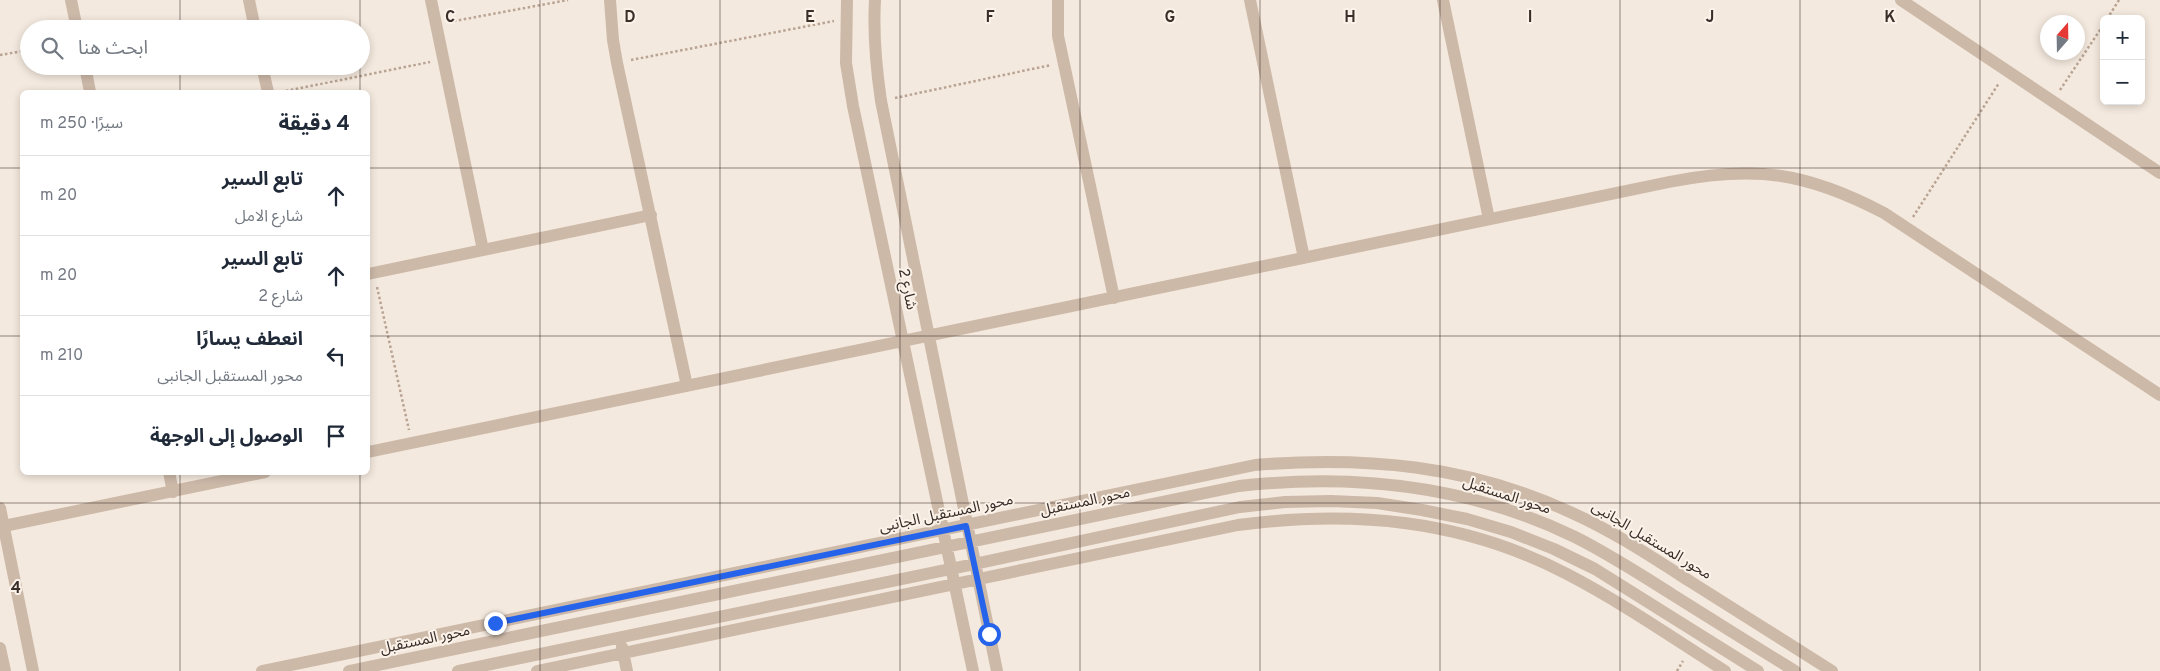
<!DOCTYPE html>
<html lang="ar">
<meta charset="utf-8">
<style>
:root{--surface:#fff;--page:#f2f2f3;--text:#1f2937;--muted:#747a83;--line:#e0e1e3}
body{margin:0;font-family:Overpass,"Noto Sans Arabic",sans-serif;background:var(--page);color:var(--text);direction:rtl}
.controls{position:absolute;right:15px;top:15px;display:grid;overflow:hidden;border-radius:8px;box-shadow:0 2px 8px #0003}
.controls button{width:45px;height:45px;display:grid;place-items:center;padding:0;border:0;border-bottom:1px solid var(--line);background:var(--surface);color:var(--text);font:25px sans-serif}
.compass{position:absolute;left:2040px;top:15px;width:45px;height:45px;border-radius:50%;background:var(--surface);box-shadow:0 2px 8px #0003;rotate:20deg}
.stop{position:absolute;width:15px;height:15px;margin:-11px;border:4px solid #2563eb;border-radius:50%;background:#fff}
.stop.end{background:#2563eb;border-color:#fff;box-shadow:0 1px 5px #0008}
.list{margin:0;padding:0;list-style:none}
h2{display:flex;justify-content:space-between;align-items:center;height:65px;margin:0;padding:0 20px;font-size:21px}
h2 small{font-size:16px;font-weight:400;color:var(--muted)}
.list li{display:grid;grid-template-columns:32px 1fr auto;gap:15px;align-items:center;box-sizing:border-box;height:80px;padding:0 20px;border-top:1px solid var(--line)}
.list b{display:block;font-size:19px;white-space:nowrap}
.list p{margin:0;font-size:16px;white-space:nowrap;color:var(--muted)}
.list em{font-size:16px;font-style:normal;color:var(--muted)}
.icon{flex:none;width:28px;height:28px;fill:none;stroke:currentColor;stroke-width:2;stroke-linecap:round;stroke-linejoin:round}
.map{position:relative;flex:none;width:2160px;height:671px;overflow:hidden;direction:ltr}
.search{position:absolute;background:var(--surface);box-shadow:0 2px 8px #0003;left:20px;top:20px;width:350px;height:55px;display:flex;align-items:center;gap:12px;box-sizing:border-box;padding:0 18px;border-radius:28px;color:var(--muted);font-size:19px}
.panel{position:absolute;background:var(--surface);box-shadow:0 2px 8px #0003;left:20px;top:90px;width:350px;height:385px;border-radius:8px;direction:rtl}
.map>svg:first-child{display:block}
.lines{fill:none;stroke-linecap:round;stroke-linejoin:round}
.path{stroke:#b9a392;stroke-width:2.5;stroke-dasharray:2.5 2.5;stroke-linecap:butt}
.minor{stroke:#cdb9a8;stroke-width:12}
.route{stroke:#2563eb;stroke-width:6}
.grid{fill:none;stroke:#3a2e29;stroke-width:1;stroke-opacity:0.55}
.labels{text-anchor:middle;stroke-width:4;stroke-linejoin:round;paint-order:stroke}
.street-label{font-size:15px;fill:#3a2e29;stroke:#fbf3ea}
.grid-label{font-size:16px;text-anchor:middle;font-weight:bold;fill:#3a2e29;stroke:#fbf3ea;stroke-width:4;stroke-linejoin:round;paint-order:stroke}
</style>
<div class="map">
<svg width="2160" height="671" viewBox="0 0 2160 671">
<rect width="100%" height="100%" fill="#f4e9de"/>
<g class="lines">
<path class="path" d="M2107,19L2119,0
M449,22L568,0
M0,55L29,50
M631,60L834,21
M2060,90L2104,24
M281,92L430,62
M895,98L1051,65
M1913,217L1999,83
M377,287L409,430
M1677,671L1683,661"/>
<path class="minor" d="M71,0L77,29
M249,0L255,29
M431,0L483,250
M610,0L613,40L617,63L687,386
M847,0L846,63L853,106L973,671
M875,0C873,35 876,67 881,101L997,671
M1058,0V36L1114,298
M1250,0L1304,258
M1443,0L1489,219
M1901,0L2160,173
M85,66L90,92
M262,66L268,92
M368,274L651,215
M368,452L1669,182C1755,165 1806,172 1884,213L2160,395
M169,472L173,492
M0,508L33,671
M4,526L265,472
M622,647L627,671
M0,648L5,671
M262,671L1255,465C1365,456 1468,465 1570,512C1613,531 1652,557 1691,582C1738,612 1785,641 1832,671
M349,671L1239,486C1355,473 1468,485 1575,537C1609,554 1640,574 1673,595C1713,620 1754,646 1795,671
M458,671L974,564L1240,507L1285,502L1331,501L1377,503L1422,510L1467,519L1511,532L1554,549L1595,569L1758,671
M537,671L1238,525C1353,510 1462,519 1567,574C1621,602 1673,638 1725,671"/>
</g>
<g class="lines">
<path class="route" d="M495,623L966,526L989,634"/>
</g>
<path class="grid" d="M180,0V29M360,0V29M540,0V671M720,0V671M900,0V671M1080,0V671M1260,0V671M1440,0V671M1620,0V671M1800,0V671M1980,0V671M180,66V92M360,66V92M0,168H22M368,168H2160M0,336H22M368,336H2160M180,472V671M360,472V671M0,503H2160"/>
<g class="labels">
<g class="street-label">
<text transform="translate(908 289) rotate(78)" y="5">شارع 2</text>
<text transform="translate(1507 495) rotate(18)" y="5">محور المستقبل</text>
<text transform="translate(1085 501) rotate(-12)" y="5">محور المستقبل</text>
<text transform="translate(946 513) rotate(-12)" y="5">محور المستقبل الجانبى</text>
<text transform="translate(1652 540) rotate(31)" y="5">محور المستقبل الجانبى</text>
<text transform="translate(425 639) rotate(-12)" y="5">محور المستقبل</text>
</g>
</g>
<g class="grid-label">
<text x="450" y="22">C</text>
<text x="630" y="22">D</text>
<text x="810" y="22">E</text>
<text x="990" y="22">F</text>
<text x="1170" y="22">G</text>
<text x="1350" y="22">H</text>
<text x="1530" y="22">I</text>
<text x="1710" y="22">J</text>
<text x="1890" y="22">K</text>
<text x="16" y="593">4</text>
</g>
</svg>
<div class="controls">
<button>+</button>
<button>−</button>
</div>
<svg class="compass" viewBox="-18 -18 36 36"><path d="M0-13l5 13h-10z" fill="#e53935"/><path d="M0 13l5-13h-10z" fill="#747a83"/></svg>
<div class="stop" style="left:989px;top:634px"></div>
<div class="stop end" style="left:495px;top:623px"></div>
<div class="search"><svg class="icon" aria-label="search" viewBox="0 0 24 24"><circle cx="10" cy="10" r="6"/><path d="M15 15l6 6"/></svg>ابحث هنا</div>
<section class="panel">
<h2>4 دقيقة<small>سيرًا · 250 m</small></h2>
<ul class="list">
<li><svg class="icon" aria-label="ahead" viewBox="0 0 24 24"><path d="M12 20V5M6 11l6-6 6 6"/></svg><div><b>تابع السير</b><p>شارع الامل</p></div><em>20 m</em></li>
<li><svg class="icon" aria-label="ahead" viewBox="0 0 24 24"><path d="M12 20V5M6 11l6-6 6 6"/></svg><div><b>تابع السير</b><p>شارع 2</p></div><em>20 m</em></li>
<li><svg class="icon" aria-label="left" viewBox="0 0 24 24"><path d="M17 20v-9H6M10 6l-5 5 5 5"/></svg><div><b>انعطف يسارًا</b><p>محور المستقبل الجانبى</p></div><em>210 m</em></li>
<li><svg class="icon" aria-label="arrive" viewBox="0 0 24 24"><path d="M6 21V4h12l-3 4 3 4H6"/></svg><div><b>الوصول إلى الوجهة</b></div></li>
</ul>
</section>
</div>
